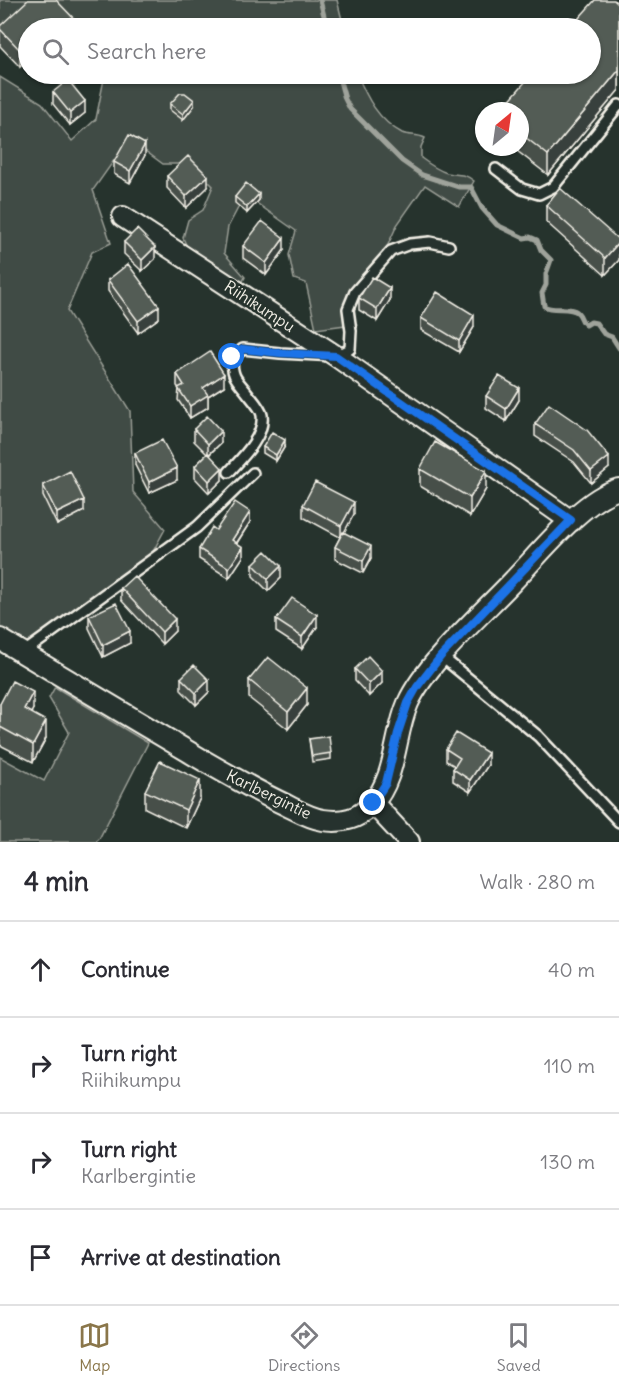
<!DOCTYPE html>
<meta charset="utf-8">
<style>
:root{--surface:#fff;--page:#f7f7f7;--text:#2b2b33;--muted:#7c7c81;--line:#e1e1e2;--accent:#8a764a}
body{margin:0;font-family:Delius,sans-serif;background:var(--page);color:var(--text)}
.compass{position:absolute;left:475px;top:102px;width:54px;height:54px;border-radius:50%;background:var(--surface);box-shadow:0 2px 4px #0004;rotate:29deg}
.stop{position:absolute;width:18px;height:18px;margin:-14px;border:4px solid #1a73e8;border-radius:50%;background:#fff}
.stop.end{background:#1a73e8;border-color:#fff;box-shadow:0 2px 6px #0008}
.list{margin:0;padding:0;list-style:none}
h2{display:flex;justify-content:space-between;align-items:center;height:78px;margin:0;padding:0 24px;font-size:26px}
h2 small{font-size:20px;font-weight:400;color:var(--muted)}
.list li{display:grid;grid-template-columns:39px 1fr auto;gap:18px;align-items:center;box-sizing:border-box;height:96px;padding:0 24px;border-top:2px solid var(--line)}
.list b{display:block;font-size:22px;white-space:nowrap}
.list p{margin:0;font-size:20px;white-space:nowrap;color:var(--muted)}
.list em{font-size:20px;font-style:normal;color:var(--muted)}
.icon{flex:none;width:33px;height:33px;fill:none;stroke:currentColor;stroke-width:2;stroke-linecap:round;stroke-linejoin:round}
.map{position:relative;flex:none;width:619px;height:842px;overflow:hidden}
.search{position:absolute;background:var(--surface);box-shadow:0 2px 4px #0004;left:18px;right:18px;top:18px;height:66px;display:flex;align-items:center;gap:15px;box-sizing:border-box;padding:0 21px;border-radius:33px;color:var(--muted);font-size:22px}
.sheet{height:462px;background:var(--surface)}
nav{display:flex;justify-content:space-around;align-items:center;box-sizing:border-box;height:84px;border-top:2px solid var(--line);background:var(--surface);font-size:16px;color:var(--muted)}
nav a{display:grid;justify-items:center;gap:3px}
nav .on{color:var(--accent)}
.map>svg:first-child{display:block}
.green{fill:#414b45;stroke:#9a9e96;stroke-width:1.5}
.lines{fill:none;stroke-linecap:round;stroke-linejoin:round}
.stream{stroke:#9fa39b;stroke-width:5}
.lane-casing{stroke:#f4f1e8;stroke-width:14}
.street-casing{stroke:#f4f1e8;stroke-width:24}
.lane{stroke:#26332d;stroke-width:9}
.street{stroke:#26332d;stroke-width:20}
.wall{fill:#474f49;stroke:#f4f1e8;stroke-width:1.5}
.shaded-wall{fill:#39403c;stroke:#f4f1e8;stroke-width:1.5}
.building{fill:#525c55;stroke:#f4f1e8;stroke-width:1.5}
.route{stroke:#1a73e8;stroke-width:8}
.labels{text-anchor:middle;stroke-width:4.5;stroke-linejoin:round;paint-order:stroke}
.street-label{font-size:16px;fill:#f4f1e8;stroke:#26332d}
</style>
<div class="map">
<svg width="619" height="842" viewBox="0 0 619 842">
<rect width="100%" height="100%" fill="#26332d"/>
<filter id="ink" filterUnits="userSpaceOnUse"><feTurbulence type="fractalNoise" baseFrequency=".0167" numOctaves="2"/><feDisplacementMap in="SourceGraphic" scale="12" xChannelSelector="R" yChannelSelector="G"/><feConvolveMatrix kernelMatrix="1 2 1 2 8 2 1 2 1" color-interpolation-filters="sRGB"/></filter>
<g filter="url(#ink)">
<path class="green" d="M0,0H40L0,33Z
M40,0H337L344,28H66Z
M105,74H357C367,98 378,120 402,133C409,136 417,134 425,138L421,147V158C429,164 437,170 447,173C460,176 463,172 474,181L459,207L425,185L397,225L386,249L352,290L344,310L345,325L316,329L306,283L294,279L289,255L296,231L245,195L228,227L224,253L245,277L241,285L190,253L183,238L188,220L203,210L213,186L191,164H163L129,139L93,190L111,243L92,252L67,311L130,411L133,492L165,529L150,557L27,646L0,629V77L42,103L72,141L96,119Z
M55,687L148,743L99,839L96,842H0V757L44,781L69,732L49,698Z"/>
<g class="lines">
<path class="stream" d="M320,0L327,28
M338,74L345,99L350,109L402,161L422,175L459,187H471L482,208L497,225L524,238L530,237L537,240L541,250L551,260L546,274V285L542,293L544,306C553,312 570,305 578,313C582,317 581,322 586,325L591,322L596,323L604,334L612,337L619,348"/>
<defs>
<path id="lane" d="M496,169L522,189L539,194L553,187L619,105
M229,472C242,458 265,436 262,415C261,409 253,400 249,395C237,379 232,379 232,358L243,349L280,353L336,356L350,349L351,331L348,309L355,292L391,251L410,244L430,242L449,246
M23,653L197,527L253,473
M441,656L538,736L619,822"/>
<path id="street" d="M123,217L336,356L571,521
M0,639C69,681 137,721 206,762C232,777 258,792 286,805C298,811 310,818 323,820C343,823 359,819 372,804C397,777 394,735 408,703C426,663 483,613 514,580C540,553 583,499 619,489
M373,803L409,842"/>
</defs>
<use href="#lane" class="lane-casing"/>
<use href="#street" class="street-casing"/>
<use href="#lane" class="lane"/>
<use href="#street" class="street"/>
</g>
<path class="wall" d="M619,5V90L548,175L512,147H520V111Z
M0,26L82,28H28V59L20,67L0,46Z
M53,92L85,113L70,125L53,104Z
M170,104L194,106L183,120L170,110Z
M145,155L130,183L114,174V162Z
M167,176L208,187L186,208L167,188Z
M235,197L259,200L247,213L235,203Z
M546,205L619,240V260L605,275L546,222Z
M124,242L155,259L142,271L124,254Z
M243,246L284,250L266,275L243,258Z
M108,280L159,318L138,333L108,291Z
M359,298L390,300L377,321L359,310Z
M421,318L474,327L459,352L421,330Z
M177,374L224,386L208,396V407L190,418L178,400L179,388L177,386Z
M486,396L519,400L506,421L486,408Z
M535,424L609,468L591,483L574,462L535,436Z
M194,429L221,443L209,455L222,480L209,493L195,478V466L207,454L194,441Z
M285,446L276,461L263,453V447Z
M135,453L177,480L149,493L135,465Z
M420,469L486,489L470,516L420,486Z
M43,485L84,511L57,525L43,496Z
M303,505L354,514L344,532L371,558L363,573L335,559V547L340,537L303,517Z
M250,522L237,543L243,557L229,578L199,559V549L216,530Z
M253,564L281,578L268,591L253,576Z
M121,588L175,631L162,644L121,600Z
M89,616L130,643L103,657L89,628Z
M276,620L317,627L302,649L276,632Z
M355,669L382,683L369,696L355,681Z
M181,678L209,692L196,705L181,690Z
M249,680L307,705L288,729L249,698Z
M0,704L33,709L31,712L46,738L33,762L0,745Z
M309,739L331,753V759L312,762Z
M446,749L488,765L470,792L453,781V769L455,766L446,761Z
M145,791L200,798L186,828L145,808Z"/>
<path class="shaded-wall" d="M28,42V59L20,67V50Z
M619,70V90L548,175V155Z
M194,100V106L183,120V114Z
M85,101V113L70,125V113Z
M145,144V155L130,183V171Z
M208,176V187L186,208V196Z
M259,194V200L247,213V207Z
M284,238V250L266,275V263Z
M619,242V260L605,275V258Z
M155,247V259L142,271V260Z
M390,288V300L377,321V309Z
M159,306V318L138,333V321Z
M474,315V327L459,352V341Z
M224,374V386L208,396V407L190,418V406L203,388Z
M519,388V400L506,421V409Z
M221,431V443L208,455V444Z
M285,440V446L276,461V455Z
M609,457V468L591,483V471Z
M177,468V480L149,493V482Z
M222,468V480L209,493V481Z
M486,471V489L470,516V498Z
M84,500V511L57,525V513Z
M354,502V514L341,538V526Z
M250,512V522L232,550V540Z
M371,546V558L363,573V561Z
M243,547V557L229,578V568Z
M281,566V578L268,591V579Z
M317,615V627L302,649V637Z
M175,619V631L162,644V632Z
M130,631V643L103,657V645Z
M382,671V683L369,696V684Z
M209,680V692L196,705V693Z
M307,688V705L288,729V712Z
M33,692V709L24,726V709Z
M46,721V738L33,762V745Z
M488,753V765L470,792V780Z
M200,780V798L186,828V810Z"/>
<path class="building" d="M28,0H56L82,27L80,28H28V42L20,50L0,29V26Z
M595,0H614L619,5V70L548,155L520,133V111H500L532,74H591V28H570Z
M68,80L85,101L70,113L53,92Z
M180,93H185L194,100L183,114L170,104Z
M129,135L145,144L130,171L114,162Z
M188,156L208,176L186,196L167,176Z
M246,183L259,194L247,207L235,197Z
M560,188L619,240V242L605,258L546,205Z
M262,221L284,238L266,263L243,246Z
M137,229L155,247L142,260L124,242Z
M128,264L159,306L138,321L108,280Z
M372,277L390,288L377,309L359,298Z
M437,292L474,315L459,341L421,318Z
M210,352L224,374L203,388L208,395L190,406L178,388L184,385L177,374Z
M499,376L519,388L506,409L486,396Z
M549,404L587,430L609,457L591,471L574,450L535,424Z
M207,416L221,431L208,444L194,429Z
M272,432L285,440L276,455L263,447Z
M162,440L177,468L149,482L135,453Z
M435,442L486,471L470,498L420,469Z
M208,453L222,468L209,481L195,466Z
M70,471L84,500L57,513L43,485Z
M315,482L354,502L341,526L303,505Z
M235,502L250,512L232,540L243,547L229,568L199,549L212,527L216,530Z
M343,532L371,546L363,561L335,547Z
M266,551L281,566L268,579L253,564Z
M134,576L175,619L162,632L121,588Z
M292,598L317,615L302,637L276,620Z
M116,603L130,631L103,645L89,616Z
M368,656L382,671L369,684L355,669Z
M268,657L307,688L288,712L249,680Z
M194,665L209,680L196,693L181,678Z
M12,681L33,692L24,709L46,721L33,745L0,727V704Z
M456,733L488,753L470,780L453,769L460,758L446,749Z
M329,736L331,753L312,756L309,739Z
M160,761L200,780L186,810L145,791Z"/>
</g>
<g class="lines" filter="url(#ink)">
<path class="route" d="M232,357L243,349L280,353L336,356L571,520L441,656L417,687L408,703L398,733L386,783L373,803"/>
</g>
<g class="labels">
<g class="street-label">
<text transform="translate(260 306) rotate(33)" y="6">Riihikumpu</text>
<text transform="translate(269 794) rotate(26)" y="6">Karlbergintie</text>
</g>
</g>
</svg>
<svg class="compass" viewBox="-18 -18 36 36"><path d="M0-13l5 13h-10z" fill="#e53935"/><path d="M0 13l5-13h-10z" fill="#7c7c81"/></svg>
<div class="stop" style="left:232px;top:357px"></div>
<div class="stop end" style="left:373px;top:803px"></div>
<div class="search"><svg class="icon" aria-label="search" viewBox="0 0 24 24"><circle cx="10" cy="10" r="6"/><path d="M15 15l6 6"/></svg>Search here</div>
</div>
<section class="sheet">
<h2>4 min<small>Walk · 280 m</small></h2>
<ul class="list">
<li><svg class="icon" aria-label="ahead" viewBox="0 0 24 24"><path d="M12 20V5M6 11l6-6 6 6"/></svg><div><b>Continue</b></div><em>40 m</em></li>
<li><svg class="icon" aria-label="right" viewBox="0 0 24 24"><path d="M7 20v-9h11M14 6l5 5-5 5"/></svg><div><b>Turn right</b><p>Riihikumpu</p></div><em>110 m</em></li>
<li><svg class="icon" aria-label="right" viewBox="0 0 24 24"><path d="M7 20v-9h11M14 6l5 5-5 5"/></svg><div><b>Turn right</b><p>Karlbergintie</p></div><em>130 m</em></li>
<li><svg class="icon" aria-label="arrive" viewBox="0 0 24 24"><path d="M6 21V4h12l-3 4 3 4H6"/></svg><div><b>Arrive at destination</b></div></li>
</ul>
</section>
<nav>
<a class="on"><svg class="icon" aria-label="map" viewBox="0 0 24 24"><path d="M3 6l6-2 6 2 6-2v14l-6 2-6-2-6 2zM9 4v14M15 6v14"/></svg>Map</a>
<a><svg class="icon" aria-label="directions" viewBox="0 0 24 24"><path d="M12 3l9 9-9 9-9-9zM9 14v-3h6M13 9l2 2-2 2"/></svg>Directions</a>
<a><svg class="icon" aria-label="saved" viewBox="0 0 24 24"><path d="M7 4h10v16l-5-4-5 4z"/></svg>Saved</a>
</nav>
